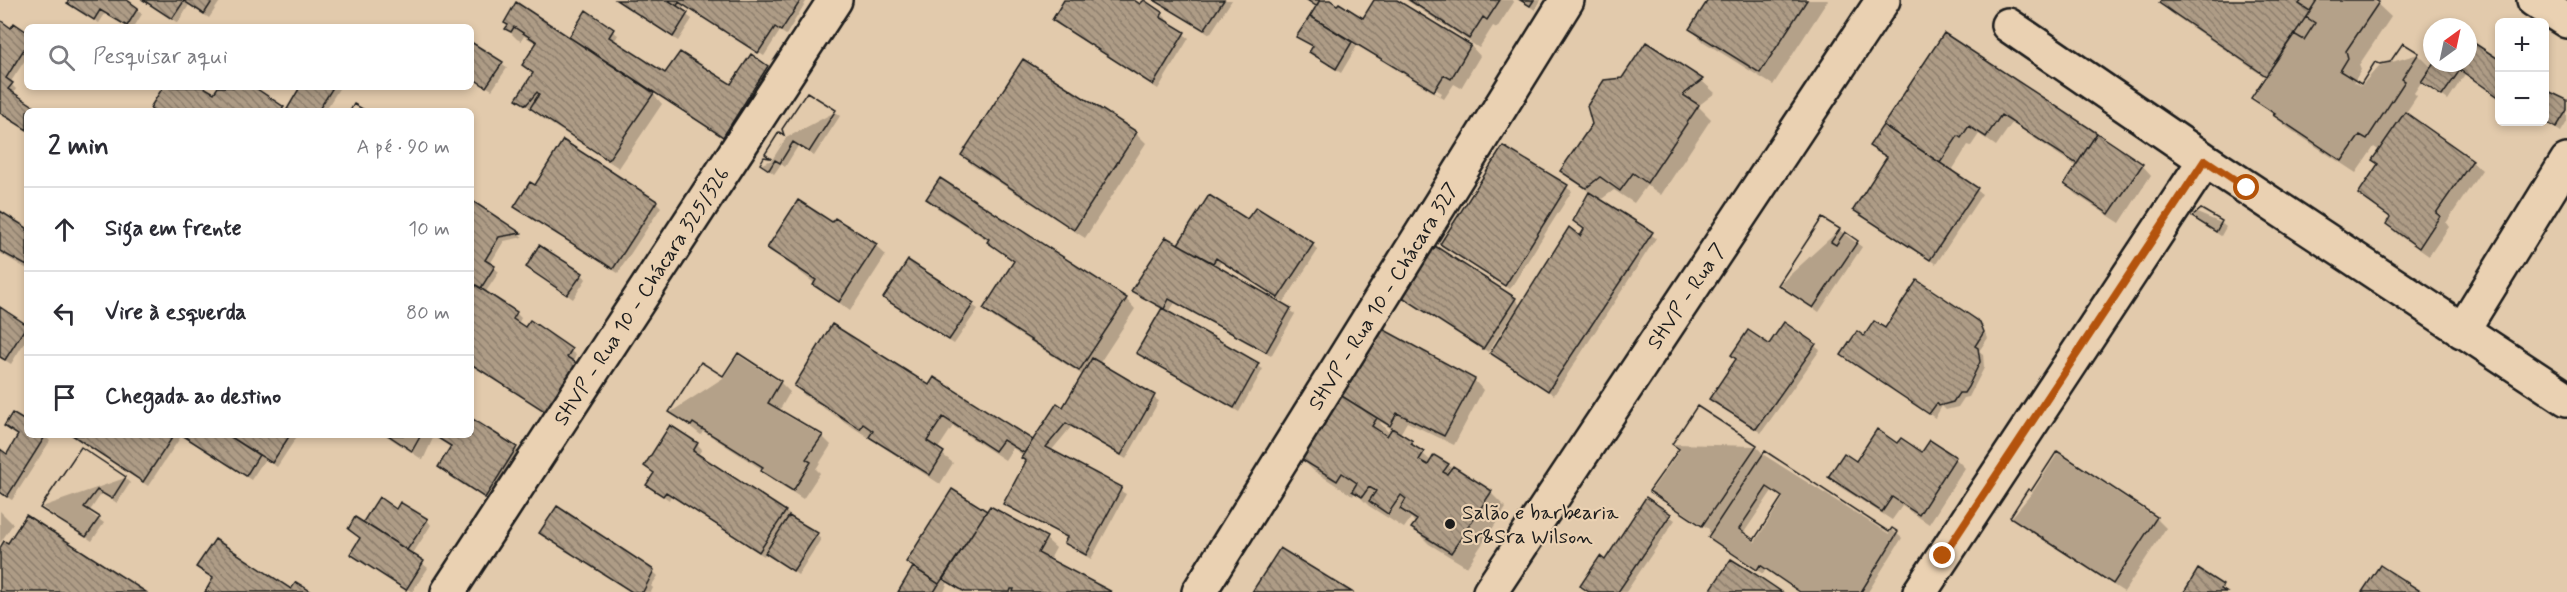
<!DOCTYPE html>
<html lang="pt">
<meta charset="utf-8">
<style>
:root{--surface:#fff;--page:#f7f7f7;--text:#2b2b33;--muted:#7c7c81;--line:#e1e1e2}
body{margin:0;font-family:Mynerve,sans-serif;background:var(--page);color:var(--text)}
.controls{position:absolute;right:18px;top:18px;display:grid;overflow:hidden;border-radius:9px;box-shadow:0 3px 9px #0003}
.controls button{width:54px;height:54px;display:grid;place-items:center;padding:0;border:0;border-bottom:2px solid var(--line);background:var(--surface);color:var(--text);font:30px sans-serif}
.compass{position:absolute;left:2423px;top:18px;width:54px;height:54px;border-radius:50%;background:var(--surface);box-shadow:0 3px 9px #0003;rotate:33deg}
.stop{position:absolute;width:18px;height:18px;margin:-14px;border:4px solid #b45309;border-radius:50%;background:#fff}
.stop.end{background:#b45309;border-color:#fff;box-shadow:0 2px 6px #0008}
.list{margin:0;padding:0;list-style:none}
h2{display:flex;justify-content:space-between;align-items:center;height:78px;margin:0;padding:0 24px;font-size:26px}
h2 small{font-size:20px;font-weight:400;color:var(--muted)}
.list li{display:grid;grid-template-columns:39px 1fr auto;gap:18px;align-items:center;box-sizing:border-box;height:84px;padding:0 24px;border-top:2px solid var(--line)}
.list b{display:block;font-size:22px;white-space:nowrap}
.list em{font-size:20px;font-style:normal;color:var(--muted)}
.icon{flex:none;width:33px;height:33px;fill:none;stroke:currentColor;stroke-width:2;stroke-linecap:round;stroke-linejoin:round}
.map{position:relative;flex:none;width:2567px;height:592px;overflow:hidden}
.search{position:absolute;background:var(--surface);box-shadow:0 3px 9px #0003;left:24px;top:24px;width:450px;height:66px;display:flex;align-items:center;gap:15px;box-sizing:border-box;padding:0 21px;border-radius:9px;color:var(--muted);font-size:22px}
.panel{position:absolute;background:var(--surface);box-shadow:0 3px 9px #0003;left:24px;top:108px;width:450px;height:330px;border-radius:9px}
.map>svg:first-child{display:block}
.shadow{fill:#0003;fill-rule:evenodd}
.building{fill:url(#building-back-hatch);stroke:#1c1c1c;stroke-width:1.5;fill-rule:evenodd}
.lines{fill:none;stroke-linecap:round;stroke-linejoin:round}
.minor-casing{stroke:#1c1c1c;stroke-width:38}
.tertiary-casing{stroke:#1c1c1c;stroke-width:38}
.minor{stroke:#ead1b2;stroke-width:33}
.tertiary{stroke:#ead1b2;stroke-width:33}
.route{stroke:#b45309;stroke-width:8}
.poi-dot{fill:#1c1c1c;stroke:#ead1b2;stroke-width:2}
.labels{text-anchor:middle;stroke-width:4.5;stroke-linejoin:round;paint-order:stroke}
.street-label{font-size:21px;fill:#1c1c1c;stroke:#ead1b2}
.poi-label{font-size:21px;fill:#1c1c1c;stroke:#ead1b2;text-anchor:start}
</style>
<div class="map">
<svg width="2567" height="592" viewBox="0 0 2567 592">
<defs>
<pattern id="building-back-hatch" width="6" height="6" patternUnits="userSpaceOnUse" patternTransform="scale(1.5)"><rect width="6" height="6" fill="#ae9c86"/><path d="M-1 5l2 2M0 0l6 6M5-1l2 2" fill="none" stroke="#8d7e6d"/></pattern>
</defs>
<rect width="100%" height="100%" fill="#e2caac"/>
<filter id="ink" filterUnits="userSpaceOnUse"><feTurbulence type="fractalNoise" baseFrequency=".0167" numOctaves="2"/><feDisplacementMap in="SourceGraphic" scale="12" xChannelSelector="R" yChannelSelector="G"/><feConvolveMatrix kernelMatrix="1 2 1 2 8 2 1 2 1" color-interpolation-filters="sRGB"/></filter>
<g filter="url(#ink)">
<path class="shadow" d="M71,0H124L142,14L134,27H128L105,14L99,23L74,7Z
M143,0H221L209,18L189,5L178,23Z
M616,0H807L786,35L780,31L764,56L685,6L681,11L692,19L678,41Z
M1066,0H1131L1162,14L1167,19L1165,21L1189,38L1158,89L1059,25L1054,20Z
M1157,0H1232L1210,34Z
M1306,0H1328L1364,20L1375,0H1395L1471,46L1480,56L1461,88L1454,84L1444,99L1357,46L1341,73L1316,57L1311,52L1314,48L1298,36L1317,7ZM1322,21L1442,93L1440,96L1320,24Z
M1406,0H1513L1514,2L1497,28L1493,26L1479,48Z
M1520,0H1541L1535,10Z
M1709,0H1828L1773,85L1704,42L1691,29Z
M2163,0H2373L2391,17L2359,65L2361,70L2354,82L2361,86L2379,66L2418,54L2432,68L2436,63H2468V41L2500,97L2465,74L2448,100L2422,81L2414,93L2417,96L2405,114L2472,161L2482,170L2446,223L2449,227L2429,256L2397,234L2388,224L2391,219L2360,194L2379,165L2380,151L2374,147L2356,173L2288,128L2253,97L2266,78L2171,13L2161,3Z
M587,12L618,35L614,42L666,76L731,86L767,67L772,72L728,141L650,90L662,104L619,168L542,118L518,98L533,75L523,65L537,44L524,36L521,41L517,39L507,29L509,26L506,22L577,43L571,37Z
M0,22L12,30L27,34V57L10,83L16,89L13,94L38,111H27V131L0,113Z
M1945,35L2142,165L2151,175L2120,223L2075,194L2066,184L2077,167L2012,123L1996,146L1979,134L1971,146L1968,145L1951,172L1982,194L1936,264L1860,214L1888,158L1876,150Z
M471,44L507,68L492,90L471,77Z
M1646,44L1702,81L1715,93L1698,106L1711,119L1661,195L1647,185L1634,203L1614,190L1599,201L1656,238L1554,395L1492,353L1514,318L1511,317L1488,352L1401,295L1515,299L1521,306L1585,230L1574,221L1590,193L1562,170Z
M302,87H340L325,111H287Z
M2554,93L2567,102V122L2561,132L2544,121Z
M835,112L840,116L814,156L798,146L785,167L781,164L774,174L762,164L772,160L786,138Z
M1136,133L1146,143L1085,238L972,165L963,155Z
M1504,148L1572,191L1510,289L1442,244Z
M928,198L1126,299L1135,309L1099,364L1159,401L1126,459L1071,427L1051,451L1126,494L1091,559L1071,548L1066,543L1068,539L1005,504L1027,463L1023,458L1024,456L1013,448L1005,460L953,426L937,450L953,463L940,484L805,396L796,386L929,387L1032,441L1064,410L1084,376L994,318L984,308L1015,263L989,241L937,208Z
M471,202L523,237L504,241L490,264L499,272L485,293L516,313L521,318L518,324L526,329L530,323L576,355L551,416L471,364Z
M656,202L661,207L618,273L515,207Z
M0,213L27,230V269L0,253Z
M2197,213L2221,223L2226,227L2221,236L2199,222L2194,217Z
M1248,221L1313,245L1318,250L1284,302L1221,262L1217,268L1295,314L1271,356L1175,303L1168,313L1263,369L1239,412L1138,353L1163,310L1133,291L1179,246Z
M832,224L876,246L886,255L850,311L769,248Z
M1839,230L1862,247L1819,312L1780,284Z
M909,262L978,309L954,344L885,298Z
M528,267L582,274L586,279L573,299Z
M0,309L27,327V338L11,364L0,357Z
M1979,323L1988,338L1979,351L1983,354L1984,368L1969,397L1964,398L1958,407L1946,410L1942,406L1935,418L1843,355L1864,338Z
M1785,324L1820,350L1761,433L1711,399L1769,346Z
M1379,329L1474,380L1483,390L1454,445L1407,422L1400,434L1432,462L1448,465L1491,493L1506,508L1467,567L1429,544L1413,528L1416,524L1411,518L1404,528L1369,506L1355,492L1353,496L1314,471L1298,456ZM1381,422L1393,430L1390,434L1380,423Z
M738,355L780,382L790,392L779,411L822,436L831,445L816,469L820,473L803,499L773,480L763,470L703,431L701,435L671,412L723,378Z
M471,420L516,449L525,458L496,506L449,476L440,467L451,448L434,436L423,460L385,435H471Z
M27,424V435H44L50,441L12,500L0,493V451L8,456L19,436L6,426Z
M182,435L148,486L73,436L74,435Z
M182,435H298L277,467L265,459L251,480Z
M697,444L702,449L698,455L786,512L821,539L798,575L766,552L764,556L671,496L669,500L648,485L655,474L646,466Z
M1674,444L1756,446L1764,455L1889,534L1892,530L1902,538L1868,592H1800L1766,569L1763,574L1715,542L1710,537L1709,529L1660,497V500L1651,491L1680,450ZM1772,491L1783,498L1755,542L1743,534Z
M1898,445L1923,454L1955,458L1965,468L1929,524L1902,506L1892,520L1840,487L1830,477Z
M2058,453L2156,518L2166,528L2124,592L2022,526L2012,517L2032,493Z
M125,478L130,483L117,503L102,493L89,512L104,523L92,541L42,507Z
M379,499L396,511L427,520L431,525L412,555L428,568L412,592L352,554L361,539L350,529L364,524Z
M1646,499L1675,520L1626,592H1588L1582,586L1605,562Z
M0,511L13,524L0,543Z
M987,513L1046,539L1056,548L1049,561L1109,592H961L948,582L944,592H899L914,568L908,562Z
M546,537L653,571L658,576L651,586L653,588L651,592H631Z"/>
<path class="building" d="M69,0H127L138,8L127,26L100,10L94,20L67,3Z
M143,0H213L204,14L184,1L172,19Z
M616,0H668L688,13L673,37Z
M668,0H801L781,31L775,27L758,53L679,2L677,6Z
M1064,0H1134L1140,4L1144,0L1163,13L1160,17L1185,32L1153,85L1052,20Z
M1154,0H1224L1204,30Z
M1307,0H1320L1316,6Z
M1307,0H1320L1316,6Z
M1320,0H1330L1337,5L1339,3L1363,18L1374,0H1397L1471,45L1451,79L1444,75L1434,91L1310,16Z
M1409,0H1500L1487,20L1483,17L1469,39Z
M1520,0H1534L1530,6Z
M1708,0H1807L1760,73L1689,29Z
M2302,0L2299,4L2310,11L2266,76L2159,3L2161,0Z
M2317,0H2375L2379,2L2346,51L2348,58L2340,71L2361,84L2375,62L2380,64L2390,62L2403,43L2419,53L2402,79L2405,81L2367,139L2360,135L2342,161L2273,115L2275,114L2251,98L2294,34L2304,40L2315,23L2306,17Z
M2317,0H2375L2379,2L2346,51L2348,58L2340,71L2361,84L2375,62L2380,64L2390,62L2403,43L2419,53L2402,79L2405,81L2367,139L2360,135L2342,161L2273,115L2275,114L2251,98L2294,34L2304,40L2315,23L2306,17Z
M516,2L654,93L608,160L530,108L539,94L537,92L526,105L516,99L533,73L522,65L537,42L514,27L511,32L505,29L508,25L504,23Z
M586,10L614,29L609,37L665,73L680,52L731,84L751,54L768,66L723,137L569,37Z
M1310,16L1352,42L1336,69L1309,52L1313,46L1296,37Z
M0,20L11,28L14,23L27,32V51L24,49L6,78L13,83L8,89L41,111H27V130L0,113Z
M1944,33L2097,133L2077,164L2001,115L1986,137L1969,126L1961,138L1958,136L1940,163L1883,125Z
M2468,39L2500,60V98L2460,70L2442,96L2421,82L2434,63H2468Z
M471,42L503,62L486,87L471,77Z
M1646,42L1703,79L1683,95L1699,105L1647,183L1633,173L1620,191L1600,177L1586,188L1560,171L1592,124L1587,106L1604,80L1622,78Z
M1023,59L1137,132L1074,230L961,155Z
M163,87H204L214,93L218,87H254L284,107L281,111H153L150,108Z
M300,87H329L332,89L318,111H286Z
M2544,89L2567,100V110L2556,128L2544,121Z
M807,92L836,110L809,152L793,142L780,163L775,160L769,170L760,164L764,157L770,158L765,154L779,132L784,135L782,129Z
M807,92L836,110L809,152L793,142L780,163L775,160L769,170L760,164L764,157L770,158L765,154L779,132L784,135L782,129Z
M354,104L366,111H350Z
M354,104L366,111H350Z
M2405,112L2473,160L2436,213L2440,216L2419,248L2386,224L2390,217L2358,194L2378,164L2372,160Z
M1883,125L1978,188L1930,260L1853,210L1887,157L1869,146Z
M2097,133L2143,164L2109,214L2064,184Z
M563,140L657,201L613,269L514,207L530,182L535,185Z
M1503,146L1568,185L1505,286L1440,244Z
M940,178L1127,298L1079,371L983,309L1014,261L987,242L989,239L926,199Z
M1589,192L1653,232L1548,391L1490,353L1569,227L1580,236L1584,229L1573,221Z
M1209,195L1247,219L1256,207L1314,243L1278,298L1216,258L1213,263L1178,244Z
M471,200L521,233L499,237L485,260L495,266L481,288L471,282Z
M798,200L832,222L835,218L877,244L839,302L813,285L816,280L767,248Z
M2201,209L2222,221L2216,232L2192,217Z
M2201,209L2222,221L2216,232L2192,217Z
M0,211L27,228V266L0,251Z
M1822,218L1840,229L1831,242L1836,245L1845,232L1858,241L1813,308L1778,285Z
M1822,218L1840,229L1831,242L1836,245L1845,232L1858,241L1813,308L1778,285Z
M1166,237L1291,308L1266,352L1169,299L1164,309L1131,291Z
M1432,244L1516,298L1483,349L1399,295Z
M539,245L583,273L567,295L526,267Z
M908,260L974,303L949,340L883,298Z
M1917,280L1980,322L1984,332L1975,346L1978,348L1980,362L1968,387L1964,393H1959L1953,402L1939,406L1937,403L1929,414L1841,355L1857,331L1864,336L1874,321L1885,328Z
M471,282L517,312L513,319L525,327L530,320L572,349L567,357L578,364L546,412L471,364Z
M0,307L27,325L5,360L0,357Z
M1162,308L1259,363L1234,408L1136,353Z
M1784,322L1816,344L1756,429L1709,399L1736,359L1731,355L1748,330L1769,344Z
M832,324L929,385L934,377L1033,440L1024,453L1003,440L995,451L943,417L927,441L944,452L930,475L869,437L873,431L863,424L860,429L794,386Z
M1379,327L1475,379L1444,436L1397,413L1390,426L1337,393Z
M738,353L781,381L768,403L823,435L806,459L811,462L793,491L761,471L763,467L693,423L691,426L669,412L701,362L723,376Z
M738,353L781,381L768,403L823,435L806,459L811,462L793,491L761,471L763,467L693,423L691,426L669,412L701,362L723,376Z
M1092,358L1155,395L1121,455L1066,423L1046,447L1122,487L1086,555L1064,543L1067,537L1003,504L1026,461L1021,458L1057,403L1063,407Z
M1337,393L1377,418L1372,426L1387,436L1392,428L1413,441L1411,444L1424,452L1419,460L1428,465L1434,455L1449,464L1443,472L1447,474L1453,466L1492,491L1451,553L1411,528L1417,520L1400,509L1406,499L1401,495L1388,514L1369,501L1376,491L1369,487L1362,497L1352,491L1357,483L1342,473L1337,481L1296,456Z
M1697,406L1757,445L1702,526L1649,491L1679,449L1672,444Z
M1697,406L1757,445L1702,526L1649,491L1679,449L1672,444Z
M12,413L27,422V435H46L7,497L0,492V449L7,454L18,435L4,426Z
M471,418L517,447L485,498L438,467L451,446L433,435H471Z
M670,425L698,443L693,451L786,511L759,552L666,492L663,496L646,485L654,473L644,466Z
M1877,429L1897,443L1901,438L1922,452L1930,440L1956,457L1919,515L1892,497L1882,512L1828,477L1844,453L1856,461Z
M72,435H174L143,482Z
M182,435H228L259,455L246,476Z
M228,435H290L272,463Z
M388,435H421L412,451Z
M388,435H421L412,451Z
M81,447L126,477L112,499L97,490L84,507L100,517L86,537L40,508Z
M81,447L126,477L112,499L97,490L84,507L100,517L86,537L40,508Z
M1765,451L1889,532L1892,528L1898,532L1861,592H1800L1760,565L1757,570L1708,537ZM1767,487L1782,497L1754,540L1739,529Z
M1765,451L1889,532L1892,528L1898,532L1861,592H1800L1760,565L1757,570L1708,537ZM1767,487L1782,497L1754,540L1739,529Z
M2057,451L2157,517L2113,584L2010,517L2028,489L2031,491Z
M2057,451L2157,517L2113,584L2010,517L2028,489L2031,491Z
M952,489L987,511L939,584L906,562Z
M379,497L396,509L400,502L428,519L407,550L363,522Z
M1646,497L1671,514L1618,592H1589L1580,586L1600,556L1605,560Z
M557,506L654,570L643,592H632L539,533Z
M990,506L1047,537L1038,553L1112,592H1013L1014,589H1011L1010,592H965L943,579Z
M26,515L146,592H0V548L4,541L8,543Z
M789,516L818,533L793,571L765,553Z
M355,517L424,561L406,590L350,554L360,538L348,529Z
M215,539L291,589L296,582L312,592H205L213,578L196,567Z
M1280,548L1352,592H1252Z
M1731,559L1752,572L1782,592H1709Z
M2380,565L2383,567L2422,592H2362Z
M913,567L939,584L934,592H898Z
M2198,569L2223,585L2221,589L2226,592H2184Z"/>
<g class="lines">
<defs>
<path id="minor" d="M2008,25L2205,160L2567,399
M2462,331L2567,161
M448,592L835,0
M1199,592L1567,0
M1920,592L2205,160"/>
<path id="tertiary" d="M2534,0L2567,21
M1490,592L1883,0"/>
</defs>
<use href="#minor" class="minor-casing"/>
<use href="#tertiary" class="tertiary-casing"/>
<use href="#minor" class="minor"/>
<use href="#tertiary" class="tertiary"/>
</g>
</g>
<g class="lines" filter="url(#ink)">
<path class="route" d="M1943,556L2205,160L2247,188"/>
</g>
<circle class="poi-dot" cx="1450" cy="524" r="6"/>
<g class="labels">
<g class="street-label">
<text transform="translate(641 296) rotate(-57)" y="7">SHVP - Rua 10 - Chácara 325/326</text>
<text transform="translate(1383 296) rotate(-58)" y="7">SHVP - Rua 10 - Chácara 327</text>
<text transform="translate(1686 296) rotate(-56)" y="7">SHVP - Rua 7</text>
</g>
<g class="poi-label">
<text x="1462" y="519">Salão e barbearia<tspan x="1462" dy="24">Sr&amp;Sra Wilson</tspan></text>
</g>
</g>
</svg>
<div class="controls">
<button>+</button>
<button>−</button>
</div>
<svg class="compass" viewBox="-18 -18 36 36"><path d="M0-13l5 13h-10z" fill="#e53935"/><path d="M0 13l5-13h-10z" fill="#7c7c81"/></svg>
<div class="stop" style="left:2247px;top:188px"></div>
<div class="stop end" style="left:1943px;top:556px"></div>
<div class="search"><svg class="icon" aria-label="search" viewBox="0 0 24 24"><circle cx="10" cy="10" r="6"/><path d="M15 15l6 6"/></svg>Pesquisar aqui</div>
<section class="panel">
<h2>2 min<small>A pé · 90 m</small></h2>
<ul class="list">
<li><svg class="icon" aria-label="ahead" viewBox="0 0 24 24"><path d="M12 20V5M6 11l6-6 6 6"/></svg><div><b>Siga em frente</b></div><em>10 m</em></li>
<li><svg class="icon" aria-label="left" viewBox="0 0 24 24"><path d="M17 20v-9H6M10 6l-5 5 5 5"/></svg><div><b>Vire à esquerda</b></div><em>80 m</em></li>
<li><svg class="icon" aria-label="arrive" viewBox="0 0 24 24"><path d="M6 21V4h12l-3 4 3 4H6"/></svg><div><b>Chegada ao destino</b></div></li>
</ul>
</section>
</div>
